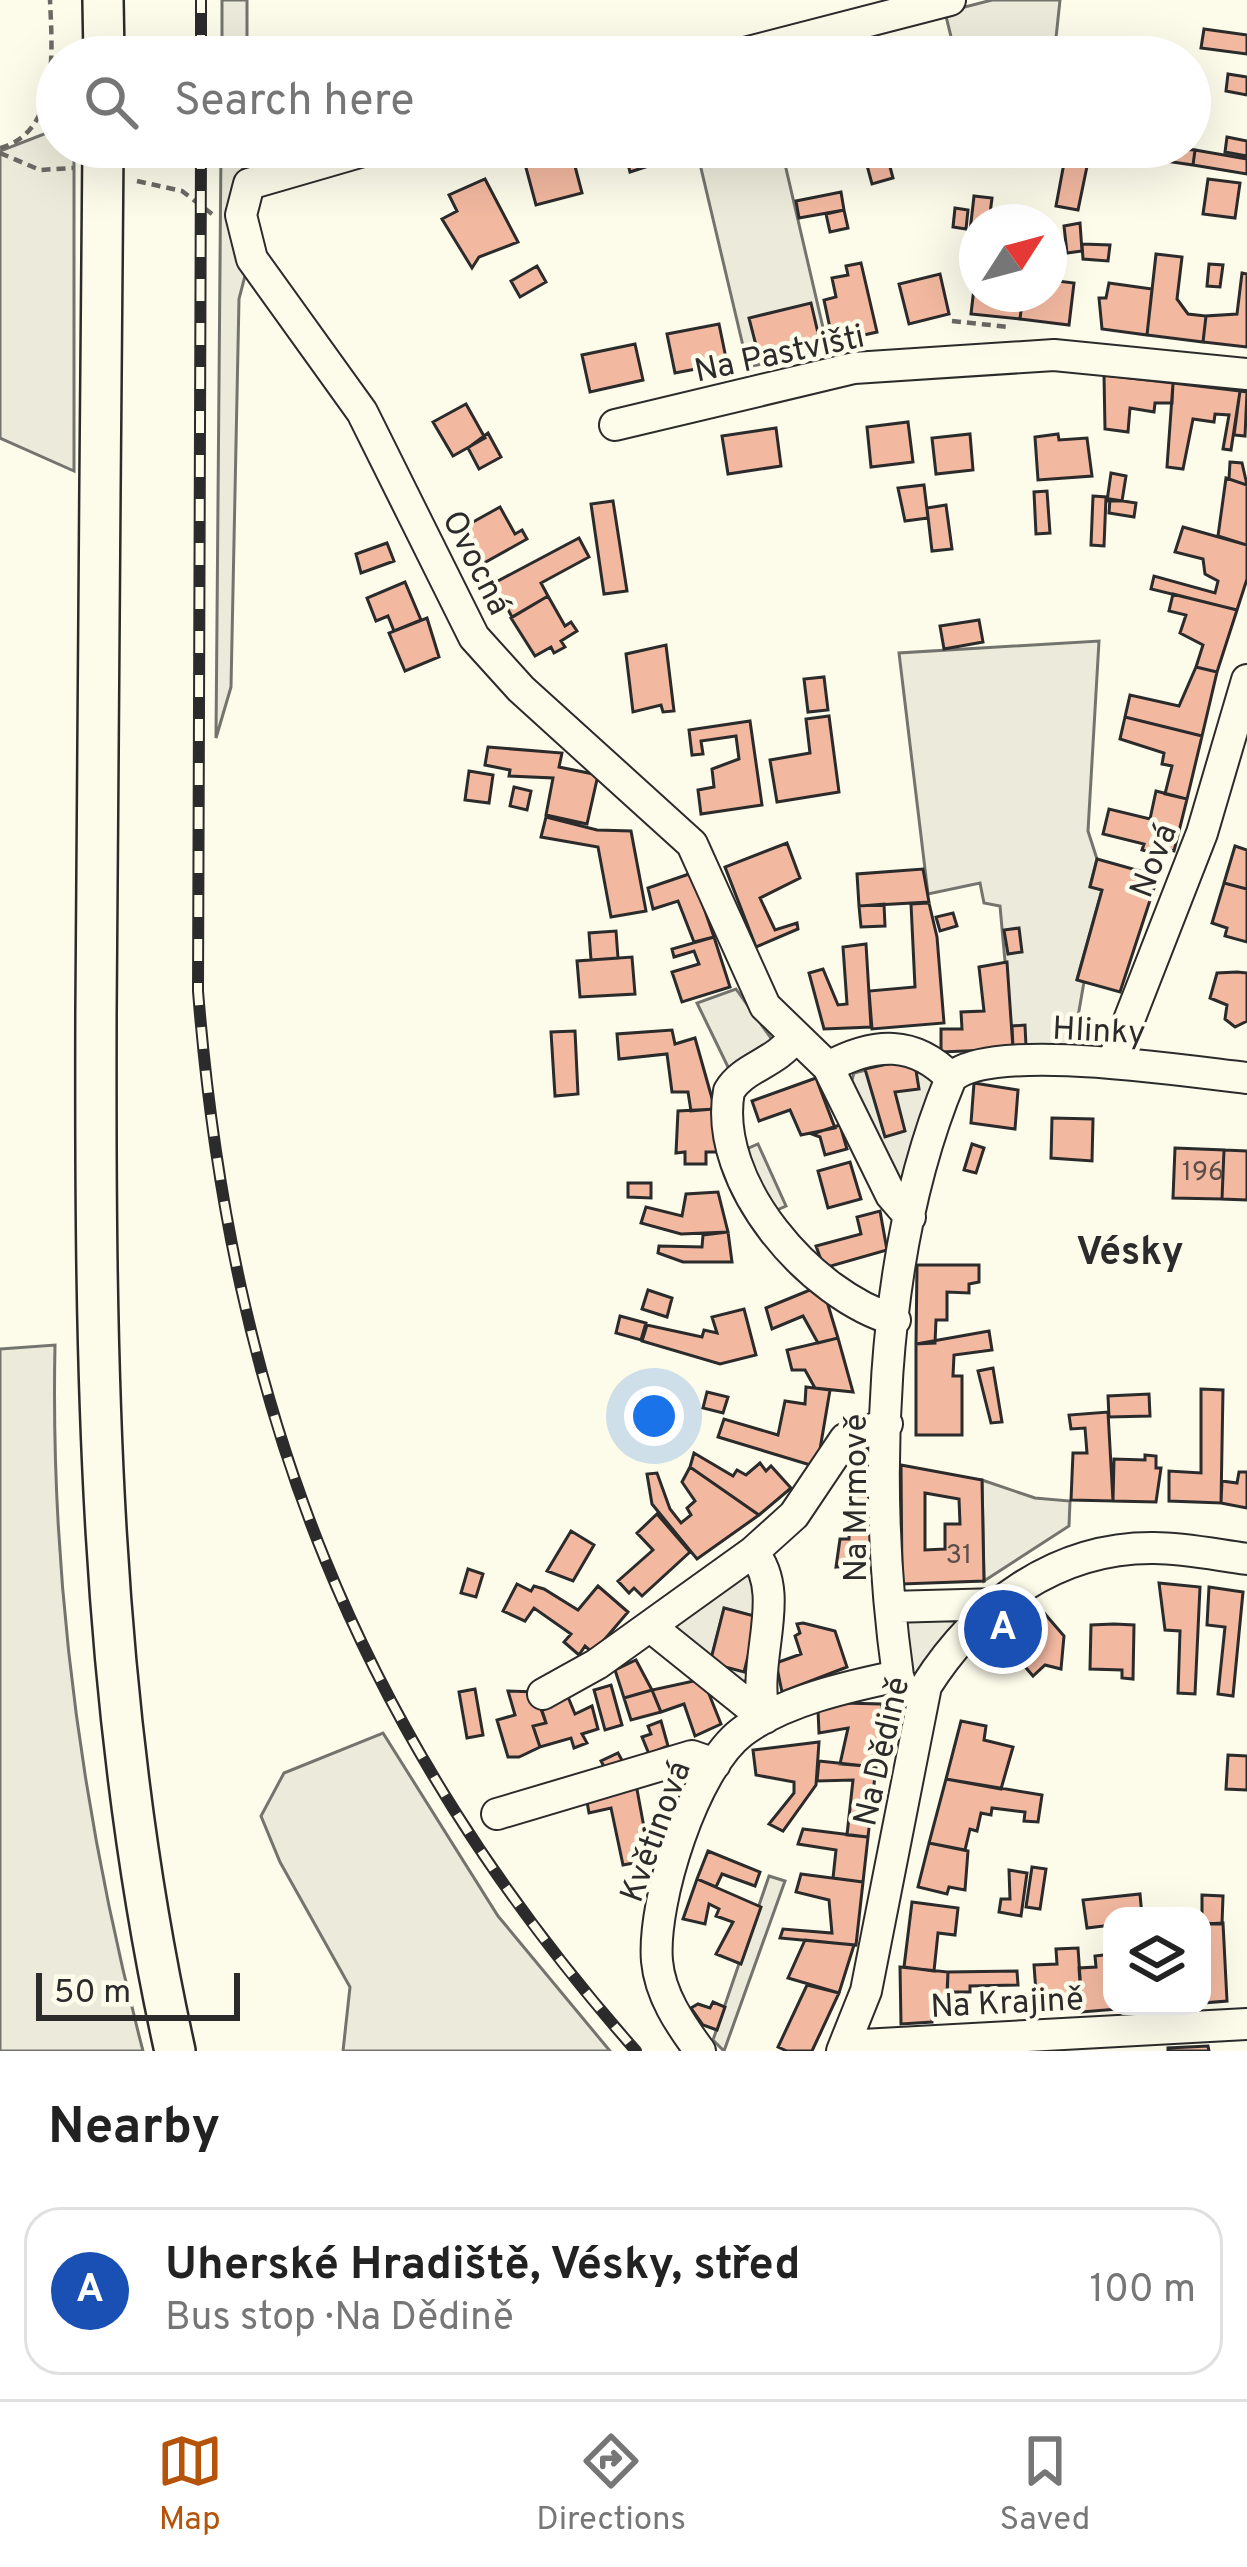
<!DOCTYPE html>
<meta charset="utf-8">
<style>
:root{--surface:#fff;--page:#f6f6f6;--text:#222;--muted:#767676;--line:#e0e0e0;--accent:#b45309}
body{margin:0;font-family:Overpass,sans-serif;background:var(--page);color:var(--text)}
.controls{position:absolute;right:36px;bottom:36px;display:grid;overflow:hidden;border-radius:24px;box-shadow:0 12px 48px #0002}
.controls button{width:108px;height:108px;display:grid;place-items:center;padding:0;border:0;border-bottom:3px solid var(--line);background:var(--surface);color:var(--text);font:60px sans-serif}
.compass{position:absolute;left:959px;top:204px;width:108px;height:108px;border-radius:50%;background:var(--surface);box-shadow:0 12px 48px #0002;rotate:54deg}
.scale{position:absolute;left:36px;bottom:30px;width:204px;box-sizing:border-box;padding-left:12px;border:6px solid #2b2b2b;border-top:0;font-size:33px;line-height:42px;white-space:nowrap;color:#2b2b2b;-webkit-text-stroke:9px #fdfbea;paint-order:stroke}
.you{position:absolute;left:654px;top:1416px;width:42px;height:42px;margin:-30px;border:9px solid #fff;border-radius:50%;background:#1a73e8;box-shadow:0 0 0 18px #1a73e833}
.badge{display:grid;place-items:center;width:78px;height:78px;border-radius:50%;background:var(--accent);color:#fff;font-size:39px;font-weight:700}
.pin{position:absolute;translate:-50% -50%;border:6px solid #fff;box-shadow:0 3px 12px #0006}
.list{margin:0;padding:0;list-style:none}
h2{display:flex;justify-content:space-between;align-items:center;height:156px;margin:0;padding:0 48px;font-size:51px}
h2 small{font-size:39px;font-weight:400;color:var(--muted)}
.list li{display:grid;grid-template-columns:78px 1fr auto;gap:36px;align-items:center;box-sizing:border-box;height:168px;margin:0 24px 24px;padding:0 24px;border:3px solid var(--line);border-radius:36px}
.list b{display:block;font-size:45px;white-space:nowrap}
.list p{margin:0;font-size:39px;white-space:nowrap;color:var(--muted)}
.list em{font-size:39px;font-style:normal;color:var(--muted)}
.icon{flex:none;width:66px;height:66px;fill:none;stroke:currentColor;stroke-width:2;stroke-linecap:round;stroke-linejoin:round}
.map{position:relative;flex:none;width:1247px;height:2051px;overflow:hidden}
.search{position:absolute;background:var(--surface);box-shadow:0 12px 48px #0002;left:36px;right:36px;top:36px;height:132px;display:flex;align-items:center;gap:30px;box-sizing:border-box;padding:0 42px;border-radius:66px;color:var(--muted);font-size:45px}
.sheet{height:348px;background:var(--surface)}
nav{display:flex;justify-content:space-around;align-items:center;box-sizing:border-box;height:168px;border-top:3px solid var(--line);background:var(--surface);font-size:33px;color:var(--muted)}
nav a{display:grid;justify-items:center;gap:6px}
nav .on{color:var(--accent)}
.map>svg:first-child{display:block}
.green{fill:#ecebdb;stroke:#74746e;stroke-width:3}
.parking{fill:#eceadb;stroke:#74746e;stroke-width:3}
.building{fill:#f2b8a0;stroke:#2b2b2b;stroke-width:3;fill-rule:evenodd}
.lines{fill:none;stroke-linecap:round;stroke-linejoin:round}
.minor-casing{stroke:#2b2b2b;stroke-width:34}
.major-casing{stroke:#2b2b2b;stroke-width:44}
.path{stroke:#6a6964;stroke-width:4.5;stroke-dasharray:9 6;stroke-linecap:butt}
.minor{stroke:#fdfbea;stroke-width:30}
.major{stroke:#fdfbea;stroke-width:39}
.rail-casing{stroke:#2b2b2b;stroke-width:12}
.rail{stroke:#fdfbea;stroke-width:8;stroke-dasharray:22;stroke-linecap:butt}
.labels{text-anchor:middle;stroke-width:9;stroke-linejoin:round;paint-order:stroke}
.number-label{font-size:27px;fill:#5d4e48}
.street-label{font-size:33px;fill:#2b2b2b;stroke:#fdfbea}
.quarter-label{font-size:39px;font-weight:bold;fill:#2b2b2b;stroke:#fdfbea}
</style>
<div class="map">
<svg width="1247" height="2051" viewBox="0 0 1247 2051">
<rect width="100%" height="100%" fill="#fdfbea"/>
<path class="green" d="M222,0H247V57H222Z
M992,0H1060L1054,57H956L945,12Z
M57,129V147H74V471L0,438V151Z
M221,147H244L236,254L247,268L239,299L231,687L216,738Z
M696,147H781L828,349L748,367Z
M1099,641L1088,831L1097,859L1090,886L1102,890L1077,979L1084,982L1073,1045L1013,1049L1000,906L984,903L980,883L928,894L899,653Z
M736,989L773,1041L729,1069L697,1003Z
M914,1058L938,1083L904,1191L851,1083L854,1073Z
M55,1345C50,1583 83,1821 143,2051H0V1349Z
M982,1480L1035,1498L1070,1501L1069,1526L984,1581Z
M742,1573L758,1581L763,1596L749,1678L743,1682L719,1665L744,1671L757,1617L724,1608L710,1663L682,1646L672,1629L675,1618Z
M383,1733L498,1916L610,2051H343L350,1987L280,1862L261,1816L284,1773Z
M769,1876L785,1881L724,2051L713,2040Z"/>
<path class="parking" d="M758,1144L786,1206L770,1213L742,1151Z
M999,1604L965,1631L915,1730L890,1607Z"/>
<path class="building" d="M1204,29L1247,35V54L1201,48Z
M930,47L932,53L951,47L953,57H896Z
M1228,74L1247,77V95L1226,91Z
M1227,137L1247,141V156L1225,152Z
M543,147H570L582,193L536,205L522,153Z
M624,147H670L673,158L630,172Z
M1067,147H1091L1078,210L1056,206Z
M1147,147L1195,150L1193,165L1145,158Z
M1195,150L1247,159V174L1193,165Z
M886,152L893,178L872,184L865,158Z
M485,179L518,242L479,257L472,268L442,219L457,211L449,195Z
M1208,179L1240,183L1235,218L1203,214Z
M841,192L844,210L799,218L796,201Z
M974,196L992,198L989,222H977V232L970,231Z
M955,208L968,210L966,229L953,227Z
M844,210L848,228L830,232L826,214Z
M1080,223L1082,251L1067,253L1064,226Z
M1082,244L1110,245L1108,261L1083,259Z
M1156,254L1182,257L1177,299L1188,314L1206,316L1203,342L1147,335Z
M861,263L877,332L833,342L824,300L836,297L832,278L848,275L846,266Z
M1209,264L1223,265L1220,287L1207,286Z
M537,266L546,282L520,297L511,281Z
M976,271L977,294H1023L1020,319L971,314Z
M1242,273L1247,274V347L1203,342L1206,316L1237,314Z
M940,274L949,314L909,324L899,284Z
M1049,280L1074,283L1069,325L1020,319L1023,294H1049Z
M1109,283L1152,289L1147,335L1102,329L1099,298H1106Z
M811,303L821,346L760,361L749,318Z
M719,324L727,363L675,373L667,334Z
M635,344L643,380L590,392L582,355Z
M1104,375L1173,383L1172,403H1155L1154,412L1130,408L1128,432L1105,429Z
M1173,383L1240,391L1231,450L1223,449L1229,415L1215,414L1214,422L1193,419L1183,469L1167,467Z
M1240,391L1247,392L1245,436L1234,435Z
M466,404L485,438L453,456L433,422Z
M908,422L913,462L871,467L867,427Z
M776,428L781,466L728,474L722,436Z
M488,433L501,457L479,469L468,448Z
M970,434L973,470L936,474L932,438Z
M1058,434L1059,440L1087,438L1092,476L1038,480L1035,437Z
M1230,462L1242,463L1247,485L1229,479Z
M1111,473L1126,476L1122,501H1107Z
M1226,478L1247,485V545L1218,536Z
M924,485L928,518L905,521L898,488Z
M1047,491L1050,533L1036,534L1034,492Z
M1093,496L1106,497L1104,546L1091,545Z
M1110,499L1136,503L1134,517L1109,513Z
M613,501L627,591L604,594L591,504Z
M946,505L952,549L932,551L927,508Z
M500,507L515,534L522,530L527,539L484,563L464,527Z
M1183,527L1247,545V579L1237,610L1151,589L1154,576L1215,593L1218,581L1205,574L1203,559L1175,552Z
M579,538L589,557L541,583L548,596L512,617L494,583Z
M387,543L394,561L361,573L356,554Z
M405,582L421,620L394,631L388,616L376,621L367,598Z
M1173,594L1237,610L1217,672L1196,667L1203,645L1180,633L1186,615L1169,611Z
M548,596L565,626L571,622L577,631L561,641L565,647L554,653L551,647L535,656L511,618Z
M427,618L439,657L405,671L389,633Z
M979,620L983,642L944,649L940,626Z
M666,645L674,711L663,712L661,705L633,712L626,654Z
M1196,667L1217,672L1202,736L1125,717L1130,695L1179,706Z
M824,677L828,710L808,712L804,679Z
M829,716L839,792L777,802L770,760L810,753L806,719Z
M1125,717L1202,736L1187,799L1165,794L1172,766L1162,764L1164,753L1120,739Z
M750,721L762,805L701,814L698,790L714,787L712,769L739,759L736,736L701,741L703,754L692,755L689,730Z
M488,747L562,753L559,767L598,775L587,824L546,815L553,778L509,776L510,770L485,765Z
M469,771L493,775L489,803L465,800Z
M514,787L531,791L527,810L510,806Z
M1156,791L1187,799L1174,851L1163,848L1161,855L1142,850L1144,844L1103,834L1109,809L1150,819Z
M546,817L597,830L631,831L646,911L611,917L598,847L541,837Z
M787,843L800,878L760,898L775,930L797,923L798,929L756,947L725,867Z
M1235,846L1247,850V889L1224,883Z
M1097,859L1158,876L1120,992L1077,980L1102,890L1090,887Z
M923,869L929,902L859,906L857,874Z
M692,873L714,937L694,942L678,901L653,909L648,888Z
M1224,883L1247,889V942L1225,936L1227,928L1212,923Z
M929,903L937,937L944,1023L872,1029L869,991L915,987L911,904Z
M884,904L885,926L861,927L859,906Z
M953,913L957,926L940,931L936,917Z
M1019,928L1022,952L1008,954L1004,930Z
M616,931L618,958L591,960L589,933Z
M714,937L730,987L682,1002L672,972L699,964L694,951L674,957L672,949Z
M866,944L871,1027L824,1029L809,973L823,969L838,1005L847,1004L843,947Z
M632,957L635,994L580,997L577,961Z
M1007,962L1013,1049L941,1052V1029H962L961,1012L984,1011L979,967Z
M1237,972L1247,973V1021L1235,1027L1225,1019L1227,1005L1210,998L1217,973Z
M1025,1025L1026,1046L1013,1047L1012,1026Z
M672,1030L675,1044L695,1038L715,1109L691,1111L688,1092H672L667,1054L619,1059L617,1034Z
M575,1031L578,1094L555,1096L551,1032Z
M914,1058L919,1089L895,1092L905,1131L885,1137L865,1069Z
M816,1078L835,1128L801,1135L790,1110L759,1121L752,1101Z
M974,1083L1018,1090L1015,1129L971,1123Z
M715,1109L717,1152H706V1164H685V1152L676,1153L678,1111Z
M1052,1118L1093,1119L1092,1161L1051,1158Z
M840,1125L847,1149L825,1155L820,1137L812,1134Z
M972,1144L984,1148L976,1173L964,1170Z
M1175,1148L1224,1150L1222,1199L1173,1198Z
M1224,1150L1247,1151V1200L1222,1199Z
M850,1162L861,1199L828,1208L818,1171Z
M628,1183H651V1198L628,1197Z
M718,1192L728,1232L681,1234L641,1223L646,1207L682,1216L686,1194Z
M880,1211L887,1250L824,1268L816,1246L861,1234L857,1217Z
M728,1232L732,1262H683L658,1253L659,1246L702,1247L703,1235Z
M917,1265H979V1282L969,1284V1293L947,1292V1320H936L935,1343L916,1344Z
M822,1285L838,1338L818,1343L803,1316L772,1329L766,1308Z
M648,1290L672,1298L667,1317L642,1309Z
M744,1309L756,1355L720,1364L642,1341L647,1325L702,1337L704,1330L717,1333L712,1317Z
M620,1316L646,1323L641,1340L616,1333Z
M989,1331L992,1350L954,1355L953,1376H962V1435H916V1344Z
M838,1338L853,1392L815,1388L805,1370H792L787,1350Z
M993,1368L1002,1422L991,1423L978,1371Z
M806,1387L830,1390L817,1467L718,1437L724,1419L778,1435L785,1401L805,1404Z
M1201,1389L1223,1390L1221,1503L1169,1501V1471L1201,1473Z
M707,1392L728,1397L723,1413L703,1408Z
M1149,1394L1150,1416L1109,1417L1108,1396Z
M1108,1412L1113,1501L1071,1500L1073,1453H1087L1085,1428L1071,1429L1069,1415Z
M694,1453L733,1476L737,1470L746,1475L760,1463L766,1471L771,1466L791,1488L759,1515L690,1467Z
M1145,1455L1156,1456V1468H1161L1156,1502L1113,1501L1114,1459L1145,1460Z
M901,1465L982,1480L984,1581L902,1584ZM925,1493L959,1499L960,1524H945V1549L925,1550Z
M690,1467L759,1515L697,1559L652,1504L647,1474L657,1473L670,1509L681,1523L691,1515L687,1508L695,1501L682,1482Z
M1239,1472H1247V1508L1221,1503L1222,1481L1237,1483Z
M850,1494H876L877,1563L836,1567L840,1539H849Z
M657,1514L690,1552L642,1596L634,1588L629,1593L618,1581L653,1550L637,1533Z
M571,1531L594,1545L573,1581L547,1571Z
M468,1569L483,1574L476,1597L461,1593Z
M1159,1583L1200,1587L1195,1694L1178,1693L1180,1631L1165,1630Z
M517,1584L531,1591L534,1586L544,1589L578,1610L598,1586L628,1612L593,1653L585,1646L579,1655L564,1642L571,1634L534,1608L525,1621L503,1611Z
M1209,1587L1243,1592L1233,1696L1218,1694L1225,1627L1207,1625Z
M724,1608L758,1617L744,1672L710,1663Z
M1045,1614L1064,1636L1061,1669L1045,1665L1033,1676L1021,1662L1010,1671L994,1653L1035,1615L1040,1619Z
M803,1623L835,1631L847,1667L782,1692L776,1663L801,1654L795,1636L800,1633L797,1624Z
M1114,1624L1134,1625L1133,1679L1122,1678V1670L1090,1669L1091,1625Z
M636,1660L652,1690L624,1698L615,1670Z
M703,1679L721,1724L695,1736L684,1704L661,1712L652,1690Z
M611,1685L622,1725L605,1730L594,1690Z
M475,1689L483,1735L467,1738L459,1692Z
M652,1690L661,1712L631,1720L624,1698Z
M508,1691L536,1692L546,1723L533,1726L540,1747L519,1757H508L497,1720L515,1715Z
M568,1697L575,1714L592,1706L598,1729L582,1734L587,1743L574,1748L571,1738L540,1747L533,1726L546,1723L541,1709Z
M842,1703L882,1704L876,1767L840,1764L848,1728L819,1733L818,1710Z
M661,1721L668,1746L649,1754L642,1737L651,1734L648,1726Z
M961,1721L986,1726L984,1740L1013,1747L1001,1789L946,1779Z
M819,1742L816,1785L783,1831L769,1824L794,1793V1782L756,1775L753,1750Z
M618,1753L624,1764L607,1772L601,1761Z
M1228,1755L1247,1756V1790L1226,1789Z
M819,1761L876,1767L868,1837L847,1835L853,1780L817,1781Z
M946,1779L1042,1795L1038,1822L1024,1821L1025,1812L992,1808L991,1815L981,1813L977,1831L970,1829L965,1850L929,1843Z
M636,1784L650,1860L623,1865L611,1808L589,1813L586,1796Z
M803,1829L868,1837L863,1882L833,1878L836,1850L798,1844Z
M929,1843L968,1851L965,1890L949,1887L947,1894L918,1887Z
M708,1851L760,1872L755,1886L722,1874L716,1887L697,1879Z
M1032,1867L1046,1869L1040,1909L1026,1907Z
M1009,1870L1027,1873L1021,1916L999,1912L1001,1899H1010Z
M801,1874L863,1882L856,1945L780,1938L783,1929L832,1933L829,1900L796,1892Z
M697,1879L761,1907L741,1964L716,1954L733,1922L716,1916L719,1909L709,1904L705,1924L683,1919Z
M1140,1894L1142,1916H1112V1925L1087,1928L1083,1900Z
M1202,1895L1223,1896L1222,1924L1202,1923Z
M912,1902L958,1908L955,1935L938,1933L934,1971L904,1967Z
M1223,1923L1227,2001L1202,2003L1205,1924Z
M805,1940L854,1945L839,1993L788,1978Z
M1078,1948L1082,2006H1037L1034,1965L1057,1964L1056,1949Z
M1112,1954V2006L1130,2008L1082,2012L1079,1968L1096,1967L1095,1956Z
M900,1967L948,1972L947,1999L931,2000L932,2022L901,2024Z
M1017,1971L1018,1985L970,1986V1992H947L948,1972Z
M807,1985L839,1993L812,2051H787L778,2047Z
M713,2002L725,2007L717,2030L703,2025L691,2008L698,2004L710,2008Z
M1208,2046L1209,2051H1168V2048Z"/>
<g class="lines">
<defs>
<path id="minor" d="M729,57L950,0
M377,147L249,184L241,215L252,259L362,412L474,637L521,689L692,844L765,1006L828,1067L891,1195L910,1217
M615,425L854,368L1054,355L1247,374
M795,1037C775,1064 743,1067 729,1091C712,1183 811,1296 895,1320
M1113,1061L1202,833L1247,680
M828,1067C875,1042 914,1040 951,1078C878,1252 872,1491 898,1676
M951,1078C990,1040 1191,1072 1247,1078
M753,1552C789,1596 750,1660 765,1718
M890,1607L999,1604
M651,1627L763,1717
M543,1694L597,1664L753,1552L794,1515L845,1439L887,1424
M497,1814L692,1756L715,1764
M844,2046L1247,2024
M700,2051C680,2024 660,1995 657,1961C652,1902 694,1768 742,1732C782,1701 850,1686 898,1676L903,1691
M842,2051L866,1991L926,1686C977,1606 1056,1547 1154,1548C1185,1548 1217,1555 1247,1559"/>
<path id="major" d="M103,0L104,57
M103,147C101,435 97,723 96,1011C95,1363 98,1705 175,2051"/>
</defs>
<use href="#minor" class="minor-casing"/>
<use href="#major" class="major-casing"/>
<path class="path" d="M0,148C60,132 52,48 50,0
M0,153L40,170L73,168
M137,181L182,191L212,214
M952,321L1009,327"/>
<use href="#minor" class="minor"/>
<use href="#major" class="major"/>
<defs>
<path id="rail" d="M201,57V0
M201,147L198,991C231,1409 357,1734 636,2051"/>
</defs>
<use href="#rail" class="rail-casing"/>
<use href="#rail" class="rail"/>
</g>
<g class="labels">
<g class="number-label">
<text x="1203" y="1180">196</text>
<text x="959" y="1563">31</text>
</g>
<g class="street-label">
<text transform="translate(779 352) rotate(-12)" y="12">Na Pastvišti</text>
<text transform="translate(478 562) rotate(63)" y="12">Ovocná</text>
<text transform="translate(1152 860) rotate(-69)" y="12">Nová</text>
<text transform="translate(1099 1029) rotate(3)" y="12">Hlinky</text>
<text transform="translate(854 1498) rotate(-90)" y="12">Na Mrmově</text>
<text transform="translate(880 1751) rotate(-77)" y="12">Na Dědině</text>
<text transform="translate(654 1831) rotate(-70)" y="12">Květinová</text>
<text transform="translate(1007 2001) rotate(-3)" y="12">Na Krajině</text>
</g>
<g class="quarter-label">
<text x="1130" y="1264">Vésky</text>
</g>
</g>
</svg>
<div class="controls">
<button><svg class="icon" aria-label="layers" viewBox="0 0 24 24"><path d="M12 4l9 5-9 5-9-5zM3 14l9 5 9-5"/></svg></button>
</div>
<svg class="compass" viewBox="-18 -18 36 36"><path d="M0-13l5 13h-10z" fill="#e53935"/><path d="M0 13l5-13h-10z" fill="#767676"/></svg>
<div class="scale">50 m</div>
<div class="you"></div>
<div class="pin badge" style="left:1003px;top:1629px;background:#1a4fb4">A</div>
<div class="search"><svg class="icon" aria-label="search" viewBox="0 0 24 24"><circle cx="10" cy="10" r="6"/><path d="M15 15l6 6"/></svg>Search here</div>
</div>
<section class="sheet">
<h2>Nearby<small></small></h2>
<ul class="list">
<li><span class="badge" style="background:#1a4fb4">A</span><div><b>Uherské Hradiště, Vésky, střed</b><p>Bus stop · Na Dědině</p></div><em>100 m</em></li>
</ul>
</section>
<nav>
<a class="on"><svg class="icon" aria-label="map" viewBox="0 0 24 24"><path d="M3 6l6-2 6 2 6-2v14l-6 2-6-2-6 2zM9 4v14M15 6v14"/></svg>Map</a>
<a><svg class="icon" aria-label="directions" viewBox="0 0 24 24"><path d="M12 3l9 9-9 9-9-9zM9 14v-3h6M13 9l2 2-2 2"/></svg>Directions</a>
<a><svg class="icon" aria-label="saved" viewBox="0 0 24 24"><path d="M7 4h10v16l-5-4-5 4z"/></svg>Saved</a>
</nav>
